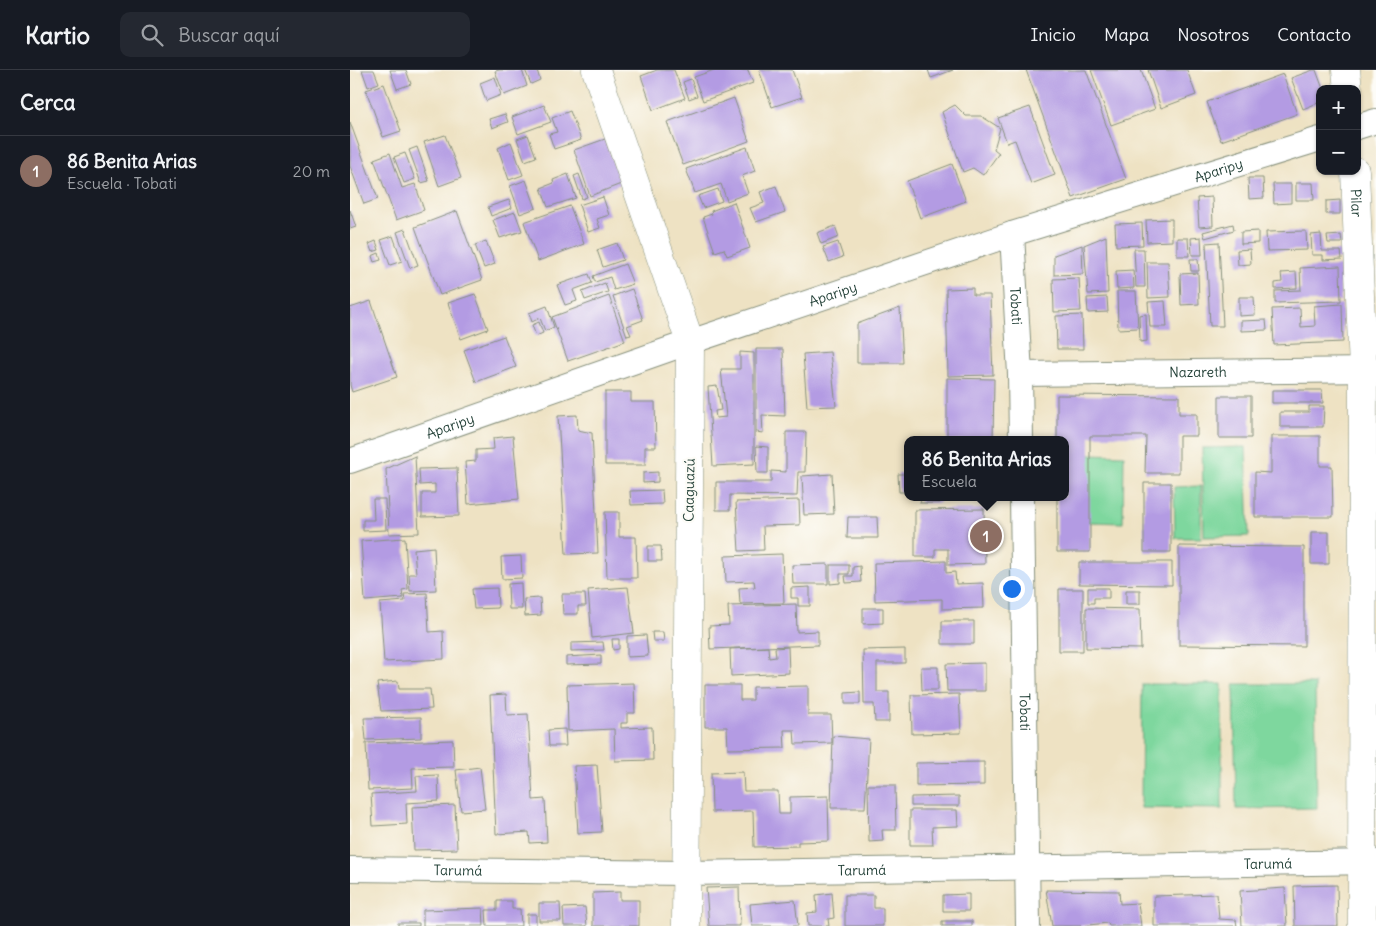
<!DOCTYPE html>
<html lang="es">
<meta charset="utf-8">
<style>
:root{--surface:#171b24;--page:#242831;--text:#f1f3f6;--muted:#9ea1a6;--line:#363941;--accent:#d690ce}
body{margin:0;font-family:Delius,sans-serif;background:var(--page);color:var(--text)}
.controls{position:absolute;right:15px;top:15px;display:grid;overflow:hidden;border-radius:10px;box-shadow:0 1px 4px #0004}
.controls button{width:45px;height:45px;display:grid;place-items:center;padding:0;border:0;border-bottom:1px solid var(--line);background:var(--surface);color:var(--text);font:25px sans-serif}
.you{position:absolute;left:661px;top:518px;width:18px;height:18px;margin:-12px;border:4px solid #fff;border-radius:50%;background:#1a73e8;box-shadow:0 0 0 8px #1a73e833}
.badge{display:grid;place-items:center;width:32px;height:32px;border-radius:50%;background:var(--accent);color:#fff;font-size:16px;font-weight:700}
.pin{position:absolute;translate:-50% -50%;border:2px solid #fff;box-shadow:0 1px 5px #0006}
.popup{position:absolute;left:554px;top:366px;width:165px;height:65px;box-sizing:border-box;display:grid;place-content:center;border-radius:10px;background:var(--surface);filter:drop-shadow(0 1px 4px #0005);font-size:16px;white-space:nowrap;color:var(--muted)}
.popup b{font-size:19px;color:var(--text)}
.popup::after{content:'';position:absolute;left:50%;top:100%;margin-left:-10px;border:10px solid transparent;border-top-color:var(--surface)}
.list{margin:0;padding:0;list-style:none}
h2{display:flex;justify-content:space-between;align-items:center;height:65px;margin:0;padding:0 20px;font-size:21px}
h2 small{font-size:16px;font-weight:400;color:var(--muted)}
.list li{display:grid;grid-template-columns:32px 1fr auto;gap:15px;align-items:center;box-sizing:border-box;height:70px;padding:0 20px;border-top:1px solid var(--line)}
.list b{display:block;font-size:19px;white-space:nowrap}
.list p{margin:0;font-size:16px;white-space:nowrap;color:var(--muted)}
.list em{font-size:16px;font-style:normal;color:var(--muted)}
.icon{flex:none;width:28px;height:28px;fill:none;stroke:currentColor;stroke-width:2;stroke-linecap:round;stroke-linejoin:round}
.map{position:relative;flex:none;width:1026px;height:856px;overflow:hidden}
header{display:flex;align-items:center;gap:30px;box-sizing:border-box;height:70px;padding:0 25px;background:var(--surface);border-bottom:1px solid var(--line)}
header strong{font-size:24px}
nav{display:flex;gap:28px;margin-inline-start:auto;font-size:18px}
.search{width:350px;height:45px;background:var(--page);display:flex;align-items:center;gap:12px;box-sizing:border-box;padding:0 18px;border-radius:10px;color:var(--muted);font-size:19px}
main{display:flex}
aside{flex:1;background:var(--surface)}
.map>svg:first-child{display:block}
.green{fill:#7ed79e;stroke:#4e8a69}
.building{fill:#b39be3}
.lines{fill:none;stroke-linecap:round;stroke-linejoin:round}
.minor-casing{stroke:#86907c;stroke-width:26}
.tertiary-casing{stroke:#86907c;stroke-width:29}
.minor{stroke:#fff;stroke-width:24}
.tertiary{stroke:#fff;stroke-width:28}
.labels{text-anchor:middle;stroke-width:4.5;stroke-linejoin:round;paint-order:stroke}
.street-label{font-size:14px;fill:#1f3d34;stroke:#fdfcf7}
</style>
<header>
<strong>Kartio</strong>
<div class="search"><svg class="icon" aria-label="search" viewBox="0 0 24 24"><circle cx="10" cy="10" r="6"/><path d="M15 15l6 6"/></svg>Buscar aquí</div>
<nav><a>Inicio</a><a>Mapa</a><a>Nosotros</a><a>Contacto</a></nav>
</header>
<main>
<aside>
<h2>Cerca<small></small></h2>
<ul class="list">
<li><span class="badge" style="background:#8d6e63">1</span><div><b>86 Benita Arias</b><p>Escuela · Tobati</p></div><em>20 m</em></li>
</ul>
</aside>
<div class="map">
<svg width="1026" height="856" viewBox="0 0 1026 856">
<rect width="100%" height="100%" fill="#fdfcf7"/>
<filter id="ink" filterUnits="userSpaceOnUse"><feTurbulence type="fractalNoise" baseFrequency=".02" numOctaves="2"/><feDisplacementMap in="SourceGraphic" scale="10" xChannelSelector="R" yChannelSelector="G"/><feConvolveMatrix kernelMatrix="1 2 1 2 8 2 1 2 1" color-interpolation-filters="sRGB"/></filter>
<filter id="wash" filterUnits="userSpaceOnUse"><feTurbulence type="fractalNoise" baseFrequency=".0096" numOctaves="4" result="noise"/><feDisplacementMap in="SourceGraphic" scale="20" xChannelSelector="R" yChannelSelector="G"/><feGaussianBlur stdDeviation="1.12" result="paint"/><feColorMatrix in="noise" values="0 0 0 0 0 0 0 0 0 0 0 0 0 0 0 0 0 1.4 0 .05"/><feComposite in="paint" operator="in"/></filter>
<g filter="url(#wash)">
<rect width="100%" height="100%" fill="#eee2c3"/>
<path class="green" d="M896,377L899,466L854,467L852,378Z
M738,384L774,385L773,453L738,452Z
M851,416V468H825L824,417Z
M792,614H872V739L791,738Z
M884,614H965L967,738L886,739Z"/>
<g id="blocks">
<path class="building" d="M12,0H24L29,13L18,17Z
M40,0H56L61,14L47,19Z
M150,0H172L177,16L154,25L145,1Z
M175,0H187L190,10L181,14Z
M307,0H324L335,28L303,40L291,6Z
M364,0H398L403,13L353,31L344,7Z
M409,0H442L452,27L422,37Z
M578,0H603L581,8Z
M676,0H736L776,109L723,128Z
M741,0H791L805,39L761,55Z
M798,0H837L846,25L811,38Z
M963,0H966L973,19H970V32L953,39L941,8Z
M933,4L947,44L871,71L857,32Z
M145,7L151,25L136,31L130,13Z
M341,9L347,26L339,29L333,12Z
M34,14L51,61L33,67L16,20Z
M384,28L399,71L333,95L317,52Z
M194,35L201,52L168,64L162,47Z
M605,35L616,46H631L650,58L644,79L649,83L633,105L623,98L613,102L592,42Z
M680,37L705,105L681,114L665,70L657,73L648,48Z
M220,41L231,70L204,79L199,64L207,62L202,48Z
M155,44L158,52L142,58L139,49Z
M0,52L28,129L14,134L0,96Z
M95,65L111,108L89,116L74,72Z
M178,65L186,87L175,91L167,69Z
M255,69L271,114L240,126L224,80Z
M161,72L173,105L159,110L148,78Z
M67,77L79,111L71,113L59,80Z
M397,77L405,101L392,106L398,123L377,131L371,114L345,123L336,99Z
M40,83L52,118L65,114L74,140L46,150L24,89Z
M55,83L65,109L54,113L44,87Z
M602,94L616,131L570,148L557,111Z
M218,104L226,128L198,137L191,118L204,113L203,110Z
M229,104L237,127L232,129L224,106Z
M898,108H913L914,128L899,129Z
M176,110L186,138L170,144L160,116Z
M946,113H963L964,130H946Z
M923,114H941V133L924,134Z
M426,116L435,142L406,152L400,138L414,133L410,122Z
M368,119L372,131L353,138L348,126Z
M253,127L259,145L247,149L250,158L238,162L229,135Z
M862,127L863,156L849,157L847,128Z
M159,130L162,138L141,146L138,137Z
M990,130V144H976V131Z
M384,132L400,178L377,186L374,179L365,182L353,147L362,144L361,141Z
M220,136L234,174L188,191L174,152Z
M0,140L6,157L0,159Z
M107,141L132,210L90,225L65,157Z
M165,142L172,161L150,168L143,150Z
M822,149V171L797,172L796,150Z
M792,153L793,175L766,176L765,154Z
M883,154L884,160L855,168L853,162Z
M485,156L489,167L471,174L467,163Z
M55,159L68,195L60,198L47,162Z
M908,161V173L891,174V162Z
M956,161L957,180L917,181L916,162Z
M971,164L972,181H991L992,189L973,190V185H962L961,165Z
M991,165L992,173H978L977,166Z
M43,166L52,191L40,195L31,170Z
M756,166L758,223L738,224L734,175Z
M851,167L852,185H842L841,168Z
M827,168H838L839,186H827Z
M26,171L29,180L22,182L19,174Z
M136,171L145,194L134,198L125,175Z
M488,172L493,187L479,192L473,177Z
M869,172L873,256H860L856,173Z
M267,173L273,190L253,197L247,180Z
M732,175L733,204L704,205V185Z
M784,179H794L795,217H786Z
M900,179L901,194L888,195L887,180Z
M29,183L31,190L24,192L22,186Z
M840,189H848L849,201H841Z
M797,192H818L820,227L798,228Z
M275,194L283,214L264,220L260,207L245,212L243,206Z
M990,196L991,231L925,233V221L951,220L950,198Z
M783,200L784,218L767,219L766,201Z
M946,202L947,218L925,219V213L932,212L931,203Z
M848,203L849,234L831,235L830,204Z
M239,204L242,213L223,220L227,231L215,235L207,215Z
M729,208L731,241L704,242L703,209Z
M255,213L258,222L235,230L232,222Z
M623,218V225H640L643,305L598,306L596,219Z
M282,219L293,250L277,256L281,265L277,266L263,226Z
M767,221H786L788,258L768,259Z
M125,224L138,259L111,269L98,233Z
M259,226L275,271L218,291L202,247Z
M757,227L758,242L738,243L737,228Z
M889,227H904L905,245L889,246Z
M21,231L47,307L2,322L0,315V238Z
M815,231L817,257H800L798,232Z
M992,234L993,272L924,275L922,239L950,238L951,257L965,256L964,236Z
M197,236L204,257L195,261L190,248L182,252L179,243Z
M550,238L553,293H507V254Z
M796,244L797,271L790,272L789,245Z
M732,245L733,279H707L706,246Z
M916,250L917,260L891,261V251Z
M189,252L193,263L186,266L182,255Z
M154,266L166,297L126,312L114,280Z
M406,279H433L435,346L412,345L413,363L406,362Z
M390,282L404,283V394L363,396L358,317L367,316L371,340L365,341L366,348L376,347L371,299H390Z
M480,282L486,336L457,337L453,284Z
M597,308L644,309L643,370H597Z
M922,320H972L973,333H922Z
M255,322H281V332H305L306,377H295V395H255Z
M707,325L829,326V344H847V366H829V403H795L796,366H740V482H707V427H715V370H707Z
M869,326H901V368H869Z
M959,336H974L973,357H930V342H959Z
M227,345L228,360L242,363L248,483L216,484L208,346Z
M436,362H456L455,402H448L447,426L380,425V440H366V412H421V401L436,402Z
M163,366L169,429L118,434L115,392L126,391V380L144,379L143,368Z
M921,366H970V396H982L983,447H905V402L921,403Z
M406,376L418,377V403H407Z
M65,386L69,463L39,464L36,399Z
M107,398L109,446L72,447V423H85V414L70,415L69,399Z
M308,402V412L293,413V403Z
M482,404L484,444L454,445L452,406Z
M548,404H557V422H549Z
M794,413H821V482H794Z
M312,420L313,434L281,435L280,421Z
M571,427H590V433H570Z
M23,429H35L36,460L13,461V450H24Z
M449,430L450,455L413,456L414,480L389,481L386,432Z
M634,439L635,494L598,495V479H585V487H565V440Z
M255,442H269V467H286L287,508H257Z
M498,447H527L528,468H497Z
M961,462H979V494H961Z
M55,468L58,519L52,520L53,528L15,531L11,471Z
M298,476H311L312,491H298Z
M829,476L954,477V576L829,575Z
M84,477L86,520L60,521L59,504H66L64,479Z
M432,484L434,533L390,534L389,518L405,517L404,511L376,512L375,486Z
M171,486L172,508L152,509L151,487Z
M596,491V503L605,502L606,514L633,513L634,538L592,539V529L525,531L524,493Z
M729,492H822V515L729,514Z
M478,494V514H443L442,495Z
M480,495H499V504H490V513L480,514Z
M510,496L511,512L496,513L495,506H503V497Z
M171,513L172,539H159L158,514Z
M278,517L284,563L242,568L238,520Z
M460,517V536H448V528H441V518Z
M147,518L148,538L124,539L122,519Z
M738,518H759V528H744V533H738Z
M709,519H733V581H709Z
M776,520H790V534H776Z
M77,523L79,562L93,561L94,589L34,592L30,533L55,531L54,524Z
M212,524H235L236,536H228V544H213Z
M190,528L191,545L175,546L174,529Z
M446,534L447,562L468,561V575L360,579L359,556L379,555L378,536Z
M513,538H533V553L513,554Z
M736,538L790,539L791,579L736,578Z
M592,551H624V574H592Z
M302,562H313L314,571H303Z
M296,565L298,586L277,587V566Z
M262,569H269V579L263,580Z
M253,572L254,580L221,581V573Z
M418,577L419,588L426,587L425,578L438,577L439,603L381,606L380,579Z
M555,579V593H527V622H539V652H525L524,634H514L513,580Z
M251,585V594L216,595V587Z
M635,593V621H597L596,594Z
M571,597H588V620H572Z
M48,611L49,619H80L82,639L31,641L27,613Z
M284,613L285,643H277V653H271V658L302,657L303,690L265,691L264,659L218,661L217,615Z
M355,615H390V630H403V617L458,616V645H481L482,673L445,674L444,660H434L435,678L378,679L377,657H355Z
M510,622V634H495V623Z
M156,624L157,645L178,644L183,730L195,729L197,772L180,773L179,762L146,764L140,625Z
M609,624L611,663L562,664L561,625Z
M71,647V668L16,670L14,648Z
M215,659L216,676H199L198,660Z
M483,666L519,669L515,738H481Z
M103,670L104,697L62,698L63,718L18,720L16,673Z
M634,692V715L566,716V693Z
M247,695L252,762L228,763L224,696Z
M130,697L135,739L111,741L106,700Z
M393,702L394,721H428L429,744H440V727L478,726L479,771L448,772V776L404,777L403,741L362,742L361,703Z
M88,705L89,731L56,733L57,754L23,756L21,724L67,721L66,706Z
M518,715H545L546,760H532L533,771L519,772Z
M609,726V736H561V727Z
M105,735L107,779L64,780L62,737Z
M560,740H607L608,756L582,757L583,775H560Z
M987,815L988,856H945L944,816Z
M389,817L390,856H359L356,818Z
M935,818L937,856H892L890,821Z
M696,820L769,821L770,834L788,833L791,856H759L758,853L729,856H702Z
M270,822V830H289V856H243V823Z
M482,823L484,848L478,849L479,856H458L457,843L467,842L466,825Z
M619,824V841H593V825Z
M867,824L869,849L886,850L887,856H804V826Z
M495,825H524V838H533V856H495Z
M445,830L448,856H402L400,834Z
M147,831H162V839H170L171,856H137L136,840H147Z
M189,833H210L211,851H189Z
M235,837L237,856H214L213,838Z
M133,838L134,856H73V840Z
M177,844H186V856H177Z
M592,851H622V856H592Z
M48,853H69V856H48Z"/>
</g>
</g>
<g filter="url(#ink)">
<use href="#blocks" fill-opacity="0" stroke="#86907c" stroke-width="1"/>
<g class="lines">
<defs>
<g id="minor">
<path d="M1007,57L1026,51"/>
<path id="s1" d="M662,164L670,304L671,370"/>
<path id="s2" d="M670,304L1026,300"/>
<path id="s3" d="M0,391L340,272L662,164L970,69"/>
<path id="s4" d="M672,427L678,856"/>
<path id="s5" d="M0,799L335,803L1026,792"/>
</g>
<g id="tertiary">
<path d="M246,0L340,272L336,856"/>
<path d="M996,0L998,19"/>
<path id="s6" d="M1005,101L1013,300L1012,856"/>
</g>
</defs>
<use href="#minor" class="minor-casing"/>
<use href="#tertiary" class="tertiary-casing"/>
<use href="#minor" class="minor"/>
<use href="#tertiary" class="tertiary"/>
</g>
</g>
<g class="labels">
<g class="street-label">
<text dy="5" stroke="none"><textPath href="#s3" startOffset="916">Aparipy</textPath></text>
<text dy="5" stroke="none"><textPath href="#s6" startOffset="32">Pilar</textPath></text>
<text dy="5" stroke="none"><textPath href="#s3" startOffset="511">Aparipy</textPath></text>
<text dy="5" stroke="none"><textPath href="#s1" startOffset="72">Tobati</textPath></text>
<text dy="5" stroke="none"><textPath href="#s2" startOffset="178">Nazareth</textPath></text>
<text dy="5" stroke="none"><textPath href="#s3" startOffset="106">Aparipy</textPath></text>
<text transform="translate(339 420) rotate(-89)" y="5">Caaguazú</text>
<text dy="5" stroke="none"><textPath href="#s4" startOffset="215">Tobati</textPath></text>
<text dy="5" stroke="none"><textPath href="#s5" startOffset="918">Tarumá</textPath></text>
<text dy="5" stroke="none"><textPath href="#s5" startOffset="108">Tarumá</textPath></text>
<text dy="5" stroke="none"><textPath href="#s5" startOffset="512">Tarumá</textPath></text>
</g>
</g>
</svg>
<div class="controls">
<button>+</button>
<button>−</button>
</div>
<div class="you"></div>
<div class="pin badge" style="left:636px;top:466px;background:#8d6e63">1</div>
<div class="popup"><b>86 Benita Arias</b>Escuela</div>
</div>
</main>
